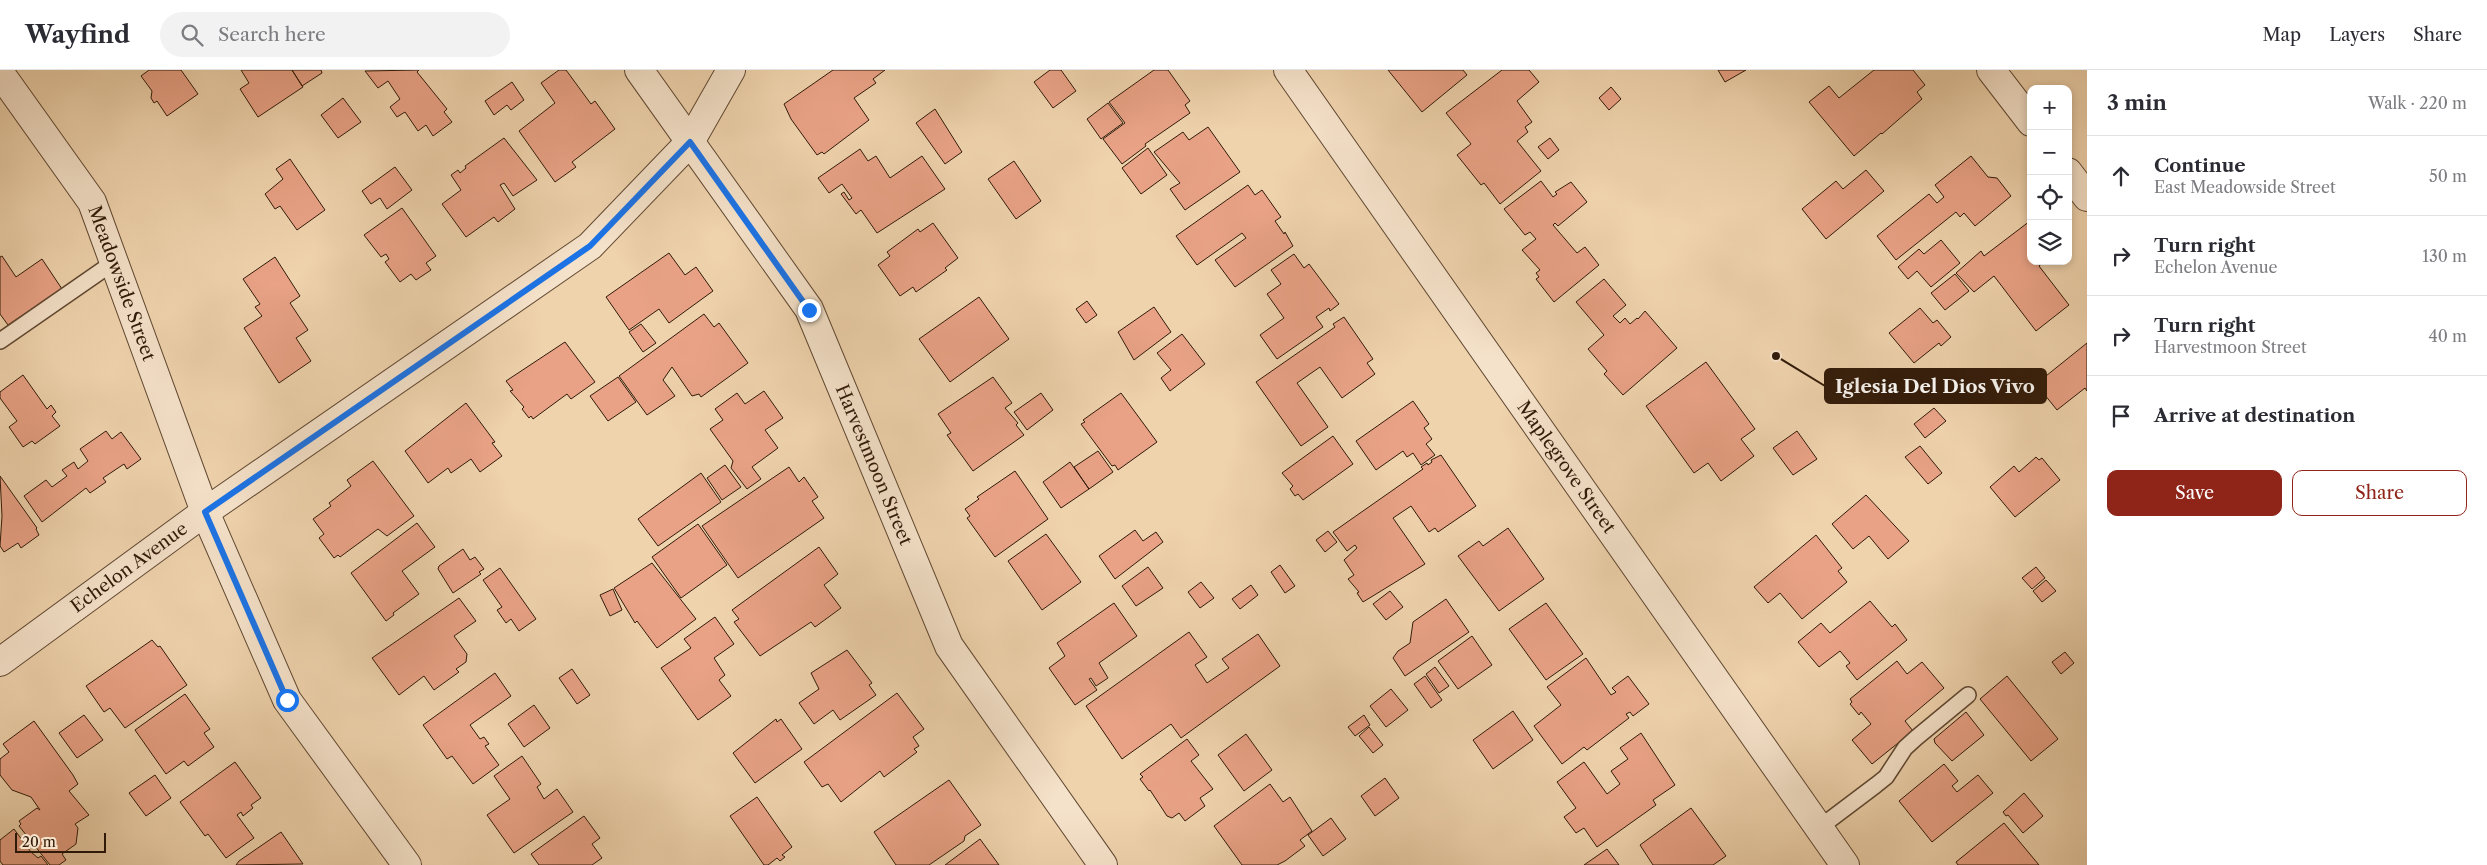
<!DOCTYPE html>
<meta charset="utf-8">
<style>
:root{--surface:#fff;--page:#f2f2f3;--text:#2b2b33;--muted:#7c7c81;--line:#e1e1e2;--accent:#8f2418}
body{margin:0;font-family:"Libre Caslon Text",serif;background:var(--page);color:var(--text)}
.controls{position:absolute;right:15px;top:15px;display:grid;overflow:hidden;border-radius:10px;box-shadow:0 2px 8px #0003}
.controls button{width:45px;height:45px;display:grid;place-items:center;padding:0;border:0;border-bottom:1px solid var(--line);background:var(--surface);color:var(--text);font:25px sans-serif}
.scale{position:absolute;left:15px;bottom:12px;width:91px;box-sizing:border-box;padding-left:5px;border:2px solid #311a09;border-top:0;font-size:14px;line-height:18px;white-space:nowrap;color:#311a09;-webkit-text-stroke:4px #f5e2ca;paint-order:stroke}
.stop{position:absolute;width:15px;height:15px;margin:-11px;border:4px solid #1a73e8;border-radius:50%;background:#fff}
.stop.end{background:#1a73e8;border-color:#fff;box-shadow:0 1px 5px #0008}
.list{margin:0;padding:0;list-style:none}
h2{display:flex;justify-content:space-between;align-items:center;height:65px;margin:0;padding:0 20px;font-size:21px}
h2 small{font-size:16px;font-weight:400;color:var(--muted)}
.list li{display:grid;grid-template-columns:32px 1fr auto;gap:15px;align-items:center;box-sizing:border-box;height:80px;padding:0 20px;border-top:1px solid var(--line)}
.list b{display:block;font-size:19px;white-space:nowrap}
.list p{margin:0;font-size:16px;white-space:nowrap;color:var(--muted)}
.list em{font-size:16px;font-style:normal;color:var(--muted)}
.actions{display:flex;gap:10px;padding:15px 20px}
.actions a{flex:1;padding:11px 0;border:1px solid var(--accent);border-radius:10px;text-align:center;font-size:18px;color:var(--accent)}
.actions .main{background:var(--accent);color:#fff}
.icon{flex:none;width:28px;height:28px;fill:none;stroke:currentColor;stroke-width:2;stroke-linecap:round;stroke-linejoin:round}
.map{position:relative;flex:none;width:2087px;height:795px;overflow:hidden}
header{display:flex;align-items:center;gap:30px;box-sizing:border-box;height:70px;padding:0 25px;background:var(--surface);border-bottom:1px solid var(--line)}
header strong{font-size:24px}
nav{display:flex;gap:28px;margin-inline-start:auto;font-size:18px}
.search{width:350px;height:45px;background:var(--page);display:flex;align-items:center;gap:12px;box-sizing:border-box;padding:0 18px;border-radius:28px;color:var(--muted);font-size:19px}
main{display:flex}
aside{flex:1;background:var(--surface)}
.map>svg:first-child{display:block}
.building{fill:#e9a286;stroke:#311a09}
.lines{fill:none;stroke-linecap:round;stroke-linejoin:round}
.service-casing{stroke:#604832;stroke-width:18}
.minor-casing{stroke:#604832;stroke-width:30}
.tertiary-casing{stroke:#604832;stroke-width:30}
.service{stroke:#f5e2ca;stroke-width:15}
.minor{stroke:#f5e2ca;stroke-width:28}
.tertiary{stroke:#f5e2ca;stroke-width:28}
.route{stroke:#1a73e8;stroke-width:6}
.labels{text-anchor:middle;stroke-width:4.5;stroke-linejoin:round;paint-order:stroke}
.street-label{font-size:18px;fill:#311a09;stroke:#f5e2ca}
.leader{fill:none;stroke:#311a09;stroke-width:2}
.callout-dot{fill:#311a09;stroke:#f5e2ca;stroke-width:2}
.callout{fill:#311a09;stroke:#311a09;stroke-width:2}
.callout-label{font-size:19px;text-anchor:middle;font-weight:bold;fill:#fff}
</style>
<header>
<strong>Wayfind</strong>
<div class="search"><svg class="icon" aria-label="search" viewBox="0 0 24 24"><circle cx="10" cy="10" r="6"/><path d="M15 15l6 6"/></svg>Search here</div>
<nav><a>Map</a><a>Layers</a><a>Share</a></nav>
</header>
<main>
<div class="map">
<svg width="2087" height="795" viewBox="0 0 2087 795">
<rect width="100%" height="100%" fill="#efd3ad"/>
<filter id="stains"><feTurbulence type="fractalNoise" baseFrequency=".004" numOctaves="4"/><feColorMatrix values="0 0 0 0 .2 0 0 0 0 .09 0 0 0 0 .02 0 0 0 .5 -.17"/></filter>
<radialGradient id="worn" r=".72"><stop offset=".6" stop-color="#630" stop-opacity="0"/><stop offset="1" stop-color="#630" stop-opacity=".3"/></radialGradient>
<path class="building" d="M149,0H181L198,24L167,46L157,31L154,33L151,28L152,21L141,6Z
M241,0H292L303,17L258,47L240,19L249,13Z
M292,0H321L322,3L302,16Z
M419,0L417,2L447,39L444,42L452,52L433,66L426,55L418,61L405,42L397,47L390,37L400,29L388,11L378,18L365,1Z
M559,0H566L591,34L595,31L615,59L572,92L576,97L555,112L519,61L555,33L541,13Z
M833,0H885L873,9L876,13L854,28L869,50L824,84L822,82L817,85L791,49L784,34Z
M1050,0H1061L1076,21L1053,38L1034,12Z
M1154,0H1168L1190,31L1185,35L1190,43L1145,74L1146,76L1122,94L1103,69L1125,53L1109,32Z
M1388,0H1463L1467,5L1422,42Z
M1502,0H1529L1539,12L1517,31L1532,52L1525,57L1528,62L1517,71L1541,101L1500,134L1484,113L1481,115L1457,85L1471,74L1446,43Z
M1718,0H1746L1725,12Z
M1874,0H1913L1925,15L1917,22L1922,29L1882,64L1881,63L1854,86L1809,32L1829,16L1839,28Z
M512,12L524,30L511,40L507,35L494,45L485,31Z
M1611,17L1621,29L1609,40L1599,28Z
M343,28L361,52L338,68L321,45Z
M1108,33L1123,53L1101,69L1087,49Z
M935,39L962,82L945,94L916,53Z
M1208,57L1240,102L1185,140L1170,119L1180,113L1154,82L1183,62L1189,70Z
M504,68L537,110L513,126L504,113L500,115L515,139L498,152L494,147L466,167L442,134L461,120L451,105L458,100L460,103L466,98L465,96Z
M1550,68L1559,80L1548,89L1538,77Z
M1148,78L1167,105L1141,124L1122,98Z
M860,79L868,91L876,86L890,108L922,86L945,119L877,163L861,140L856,144L841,124L844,122L849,130L852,128L842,114L829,123L818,108Z
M1971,86L1988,107L1997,108L2011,126L1975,156L1964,143L1960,147L1956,142L1896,190L1877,166L1929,124L1937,133L1944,127L1935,115Z
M290,89L325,140L297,160L280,136L275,139L265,124L283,109L276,99Z
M1014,91L1041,131L1016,149L988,109Z
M395,97L412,120L387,139L380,128L371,134L362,121Z
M1866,100L1884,121L1826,169L1802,139L1836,111L1843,119Z
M1541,111L1553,127L1557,124L1555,122L1571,112L1587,132L1558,156L1555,153L1553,155L1577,183L1585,177L1599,195L1554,232L1536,209L1539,207L1536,203L1540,200L1522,180L1536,169L1530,162L1525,165L1504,139Z
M1248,115L1255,125L1262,120L1281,147L1275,151L1284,164L1285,162L1293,176L1235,217L1215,190L1246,168L1242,163L1197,195L1176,166Z
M402,138L436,186L426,193L431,200L416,210L411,204L400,212L385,192L389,189L386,184L381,187L364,165Z
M2030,151L2031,191H2045L2039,196L2069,235L2036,261L1994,206L1974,222L1956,203L1981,181L1984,186Z
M933,153L958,188L945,198L947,200L916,222L913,217L900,226L878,195L890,186L887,182L918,159L920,162Z
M1941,170L1960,193L1931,217L1917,201L1908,209L1898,197L1919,179L1924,184Z
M669,183L685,205L696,197L713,221L669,253L659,239L629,260L606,227Z
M1294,184L1304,198L1309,194L1339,234L1330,241L1329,238L1316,247L1323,257L1277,289L1260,265L1284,248L1267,224L1281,214L1271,200Z
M2,186L16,207L42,189L62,219L8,255L0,244V187Z
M275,187L300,226L290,233L308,260L296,268L311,291L279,313L244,258L262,246L255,237L260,234L243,209Z
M1955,204L1969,221L1945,240L1931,223Z
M1604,209L1626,235L1613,246L1620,253L1625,248L1630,254L1637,248L1638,249L1645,241L1677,278L1623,325L1604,304L1607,301L1588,279L1604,265L1576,232Z
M979,227L1009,269L950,312L919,269Z
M1087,231L1097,245L1086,253L1076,239Z
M1154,237L1171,262L1134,290L1118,262Z
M1920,238L1933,253L1937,250L1951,267L1941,276L1939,273L1914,293L1889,263Z
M704,244L714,257L719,253L748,293L701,327L699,324L692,326L672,297L663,310L675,326L647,345L619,306Z
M1344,247L1373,289L1367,293L1375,304L1342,328L1320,297L1297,313L1328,357L1301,376L1256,312L1335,257L1333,254Z
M641,254L656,273L643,282L629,262Z
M1182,264L1205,294L1170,321L1161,308L1171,300L1157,283Z
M565,272L595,312L571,329L567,324L533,349L531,346L529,348L522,339L524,337L510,321L513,320L506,311Z
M2087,273V321L2085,318L2057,340L2036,314Z
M1706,292L1755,359L1741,369L1754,386L1721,411L1708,393L1694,403L1646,336Z
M23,305L47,339L51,335L56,342L52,346L60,356L35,374L32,371L23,377L9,357L17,351L0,328V322Z
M618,307L636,332L608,351L590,326Z
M993,307L1012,333L1005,338L1018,353L1016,355L1024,365L973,401L947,365L951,363L938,344Z
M764,321L783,348L765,360L778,378L752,397L761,409L747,419L731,398L733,391L710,359L723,350L715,339L737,323L745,334Z
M1041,323L1053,340L1027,360L1014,342Z
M1121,323L1157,372L1118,400L1115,395L1112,396L1081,354L1085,352L1083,350Z
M1413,331L1429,354L1424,358L1432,369L1426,374L1435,385L1421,395L1413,383L1407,387L1403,381L1376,400L1356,371Z
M466,333L495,372L492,373L502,386L480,402L471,389L451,403L448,398L428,413L405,381Z
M1934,338L1946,351L1925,368L1914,354Z
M106,361L112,369L121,362L141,389L127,399L124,394L103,408L106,412L90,423L86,418L42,452L24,426L46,410L52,417L67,406L62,400L74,392L78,399L88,391L80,379Z
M1797,361L1817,389L1793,405L1773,378Z
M1333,366L1353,394L1303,430L1298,424L1295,426L1290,419L1293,416L1282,403Z
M1920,376L1942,403L1928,414L1905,387Z
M1098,381L1113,402L1089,419L1074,397Z
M1441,385L1476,436L1438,462L1435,458L1429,462L1411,436L1393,448L1425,494L1363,532L1357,523L1359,522L1348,509L1354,505L1344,490L1357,478L1355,475L1347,481L1333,462L1423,399L1421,397L1427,393L1428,395L1432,392L1431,390Z
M2036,387L2039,390L2042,388L2060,410L2015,447L1990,417L2014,396L2019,402Z
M373,391L414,446L387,466L378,459L340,487L338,485L334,488L319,468L324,464L313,449L331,436L329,433L351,416L347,410Z
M1070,392L1089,419L1061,438L1043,412Z
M725,395L741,417L722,430L707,408Z
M789,397L799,412L804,407L818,427L812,431L824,448L738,508L702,456Z
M1015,401L1048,449L995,487L967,448L970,446L965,439L979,429L977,427Z
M701,403L721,432L658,476L638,449Z
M0,406L37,458L36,459L39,465L21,478L18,473L4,482L0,476L2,446Z
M1866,425L1909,471L1888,489L1869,466L1853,479L1832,454Z
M417,453L435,477L402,501L419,524L393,543L394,545L386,551L351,503Z
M698,454L727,495L681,528L652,487Z
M1508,458L1544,509L1499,541L1458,486L1479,471L1483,476Z
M1135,460L1143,471L1156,462L1163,472L1115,509L1099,486Z
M1328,461L1337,472L1325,482L1316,470Z
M1046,464L1081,512L1042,540L1008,491Z
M1816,465L1842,498L1838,501L1847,512L1802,549L1780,523L1768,533L1754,517Z
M819,477L838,504L824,515L841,538L815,557L811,552L760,586L734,552L739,549L732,540Z
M463,479L470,490L475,487L484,499L479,502L481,504L453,523L438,499L439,496Z
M652,493L696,549L657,578L637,551L635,553L614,518Z
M1280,495L1295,516L1285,523L1271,502Z
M1148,497L1163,518L1136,536L1122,516Z
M2036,497L2045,508L2032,519L2022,508Z
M500,498L536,549L519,561L511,549L506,553L497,540L502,537L483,510Z
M2046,510L2056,521L2042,532L2033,521Z
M1201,512L1214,528L1200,538L1188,522Z
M1251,515L1258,525L1240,539L1232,529Z
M613,519L622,540L610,546L600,525Z
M1390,521L1403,537L1386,550L1373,534Z
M459,528L476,551L454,566L467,584L466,592L456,599L459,602L434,620L424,606L399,625L372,588Z
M1446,529L1469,562L1405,606L1393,588L1398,581L1410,573L1413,552Z
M1870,531L1892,557L1895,554L1907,570L1857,610L1846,596L1850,593L1840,581L1819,597L1798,572L1821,553L1830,563Z
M1114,533L1137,566L1099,593L1108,608L1096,616L1091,608L1089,609L1097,620L1075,635L1049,598L1065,586L1057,573Z
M1546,533L1583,584L1546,610L1509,559Z
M715,547L734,574L714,588L725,605L719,610L731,626L698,650L661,598L691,578L684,569Z
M1189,562L1207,587L1195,595L1207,613L1229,598L1222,589L1258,564L1280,596L1181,668L1171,654L1122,689L1086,636Z
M1472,566L1492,595L1458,619L1438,591Z
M152,570L158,577L160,576L187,615L125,658L110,638L104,642L86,616Z
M847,580L872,613L869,615L876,625L840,650L833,640L814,654L799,633L819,619L811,603Z
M2065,582L2074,593L2061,604L2052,592Z
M1586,588L1611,625L1616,622L1612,618L1628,606L1649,634L1633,646L1630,642L1626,644L1629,648L1587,680L1584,677L1562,694L1534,656L1561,635L1547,617Z
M1897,591L1907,604L1922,592L1944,618L1905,651L1913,661L1872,694L1852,670L1871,654L1861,642L1859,645L1850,634L1852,632L1850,629Z
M1435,597L1449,616L1439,623L1426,604Z
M572,599L590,625L577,634L559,608Z
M495,603L511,626L470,655L480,669L484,667L489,674L485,676L499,695L473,714L452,686L447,689L423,655Z
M1425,606L1442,630L1431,638L1414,614Z
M2007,606L2058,669L2031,691L1980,629Z
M1391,619L1408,640L1386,657L1370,636Z
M897,623L924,659L913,667L919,676L914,679L917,682L884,707L880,701L841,732L828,714L822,717L804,692Z
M185,624L210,659L204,663L214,677L188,696L184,691L166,704L135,660Z
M534,635L550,658L524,677L508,654Z
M1513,641L1533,670L1493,699L1473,670Z
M1966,642L1984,665L1952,691L1935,673L1934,669Z
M84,645L103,670L77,688L59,663Z
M1364,645L1370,655L1355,666L1348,657Z
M776,649L777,652L781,649L802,679L755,713L733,683Z
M34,651L73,705L78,714L69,721L89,745L75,754L78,758L76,774L62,784L66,790L59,795H50L19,756L21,754L19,751L37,738L40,740L31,727L12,720L0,705V689L9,682L3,674Z
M1369,657L1383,675L1373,683L1359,666Z
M1641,663L1675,715L1653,730L1656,735L1597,777L1584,758L1576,763L1564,747L1576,738L1557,712L1584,692L1607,724L1620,714L1611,701L1628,689L1620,678Z
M1246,664L1272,700L1244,721L1218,685Z
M1187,669L1199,685L1191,691L1213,719L1200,728L1205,736L1185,751L1179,743L1172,748L1167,746L1150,720L1149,721L1140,709L1143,707L1140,704Z
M522,686L541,714L537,717L544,729L557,719L573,742L514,783L487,745L510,729L494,706Z
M235,692L261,728L251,735L253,738L243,746L241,742L237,745L254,768L226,788L208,764L205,766L180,732Z
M1944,694L1958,711L1952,716L1957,722L1978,705L1993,723L1932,772L1899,731Z
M155,705L171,728L146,746L129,723Z
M1385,708L1399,728L1375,746L1361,726Z
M949,710L981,755L965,766L964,771L929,795H896L874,762Z
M1270,714L1283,732L1290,727L1312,761L1300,770L1305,776L1285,791L1277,795H1242L1214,756Z
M2024,723L2043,746L2023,763L2008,745L2006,746L2003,742Z
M757,727L792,777L782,785L785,787L780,791L777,788L768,795H764L730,746Z
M1691,738L1726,786L1713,795H1653L1640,775Z
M584,746L600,768L592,774L602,788L592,795H539L531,784Z
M1331,748L1346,769L1323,786L1308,765Z
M2004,753L2039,795H1958L1956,792Z
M14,759L31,782L38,788L41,786L48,795H3L0,791V770Z
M281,762L303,794L236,795L239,791Z
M980,769L999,795H945Z
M1607,779L1619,795H1584Z"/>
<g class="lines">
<defs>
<path id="service" d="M0,271L114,192
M1819,758L1876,715L1886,707L1905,678L1916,668L1968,625"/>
<g id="minor">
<path id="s1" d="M639,0L809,239L949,576L1103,795"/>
<path d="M1991,0L2031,52"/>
<path id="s2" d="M0,3L92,132L205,442L287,630L407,795"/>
<path d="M2068,102L2087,127"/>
</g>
<g id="tertiary">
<path id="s3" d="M1288,0L1845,795"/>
<path id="s4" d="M0,592L205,442L590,176L690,72L731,0"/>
</g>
</defs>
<use href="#service" class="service-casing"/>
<use href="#minor" class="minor-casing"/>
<use href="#tertiary" class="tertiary-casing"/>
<use href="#service" class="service"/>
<use href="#minor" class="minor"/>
<use href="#tertiary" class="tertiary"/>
</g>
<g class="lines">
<path class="route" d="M287,630L205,442L590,176L690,72L809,240"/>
</g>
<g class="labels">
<g class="street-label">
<text dy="6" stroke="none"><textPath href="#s2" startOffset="245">Meadowside Street</textPath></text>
<text dy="6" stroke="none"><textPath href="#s1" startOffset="462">Harvestmoon Street</textPath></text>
<text dy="6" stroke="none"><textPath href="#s3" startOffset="485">Maplegrove Street</textPath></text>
<text dy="6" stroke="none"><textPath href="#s4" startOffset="160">Echelon Avenue</textPath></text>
</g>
</g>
<path class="leader" d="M1776 286L1825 316"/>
<circle class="callout-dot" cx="1776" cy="286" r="5"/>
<rect class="callout" x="1825" y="299" width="221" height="34" rx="5"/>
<g class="callout-label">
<text x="1935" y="323">Iglesia Del Dios Vivo</text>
</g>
<rect width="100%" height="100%" filter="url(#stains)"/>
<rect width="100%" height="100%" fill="url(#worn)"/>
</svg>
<div class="controls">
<button>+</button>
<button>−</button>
<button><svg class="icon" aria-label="locate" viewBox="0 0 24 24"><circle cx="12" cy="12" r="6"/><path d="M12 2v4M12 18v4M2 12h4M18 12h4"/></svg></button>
<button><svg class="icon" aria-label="layers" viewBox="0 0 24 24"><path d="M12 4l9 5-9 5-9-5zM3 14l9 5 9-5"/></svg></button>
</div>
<div class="scale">20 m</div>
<div class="stop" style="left:287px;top:630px"></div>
<div class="stop end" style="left:809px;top:240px"></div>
</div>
<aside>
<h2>3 min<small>Walk · 220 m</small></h2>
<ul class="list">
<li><svg class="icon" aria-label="ahead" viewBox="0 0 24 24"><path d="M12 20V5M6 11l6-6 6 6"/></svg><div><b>Continue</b><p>East Meadowside Street</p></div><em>50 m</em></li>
<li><svg class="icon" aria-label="right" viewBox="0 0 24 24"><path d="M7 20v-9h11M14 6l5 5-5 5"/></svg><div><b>Turn right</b><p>Echelon Avenue</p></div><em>130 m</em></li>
<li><svg class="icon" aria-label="right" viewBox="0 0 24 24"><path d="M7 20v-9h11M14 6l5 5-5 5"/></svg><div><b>Turn right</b><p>Harvestmoon Street</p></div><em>40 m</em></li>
<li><svg class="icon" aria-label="arrive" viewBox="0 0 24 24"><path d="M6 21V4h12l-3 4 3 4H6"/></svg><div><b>Arrive at destination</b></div></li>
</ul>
<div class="actions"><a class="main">Save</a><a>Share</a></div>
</aside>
</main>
